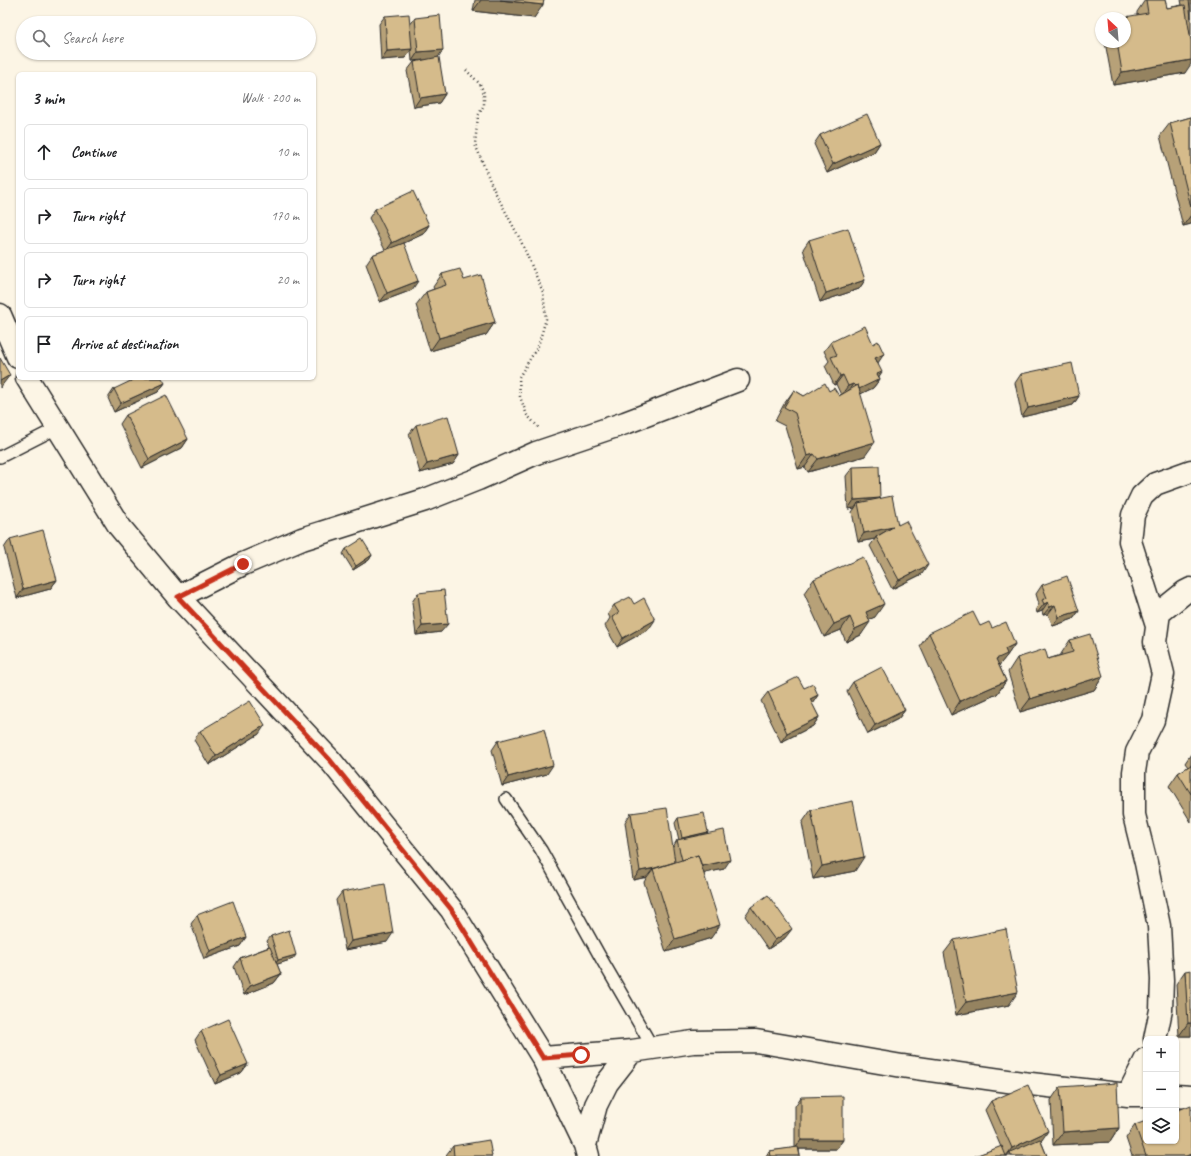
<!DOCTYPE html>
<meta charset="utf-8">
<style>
:root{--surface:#fff;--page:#f6f6f6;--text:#202124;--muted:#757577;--line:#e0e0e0}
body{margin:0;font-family:Caveat,sans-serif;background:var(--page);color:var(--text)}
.controls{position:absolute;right:12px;bottom:12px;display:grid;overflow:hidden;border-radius:6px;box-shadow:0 1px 3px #0004}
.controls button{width:36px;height:36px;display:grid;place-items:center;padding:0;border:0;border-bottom:1px solid var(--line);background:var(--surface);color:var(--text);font:20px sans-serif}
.compass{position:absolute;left:1095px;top:12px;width:36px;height:36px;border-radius:50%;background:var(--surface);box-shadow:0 1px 3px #0004;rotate:334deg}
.stop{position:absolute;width:12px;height:12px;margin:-9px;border:3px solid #c8321e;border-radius:50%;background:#fff}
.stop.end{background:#c8321e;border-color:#fff;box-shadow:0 1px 4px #0008}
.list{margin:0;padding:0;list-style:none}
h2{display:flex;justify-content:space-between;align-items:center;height:52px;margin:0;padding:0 16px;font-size:17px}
h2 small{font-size:13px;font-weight:400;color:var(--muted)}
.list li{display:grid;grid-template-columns:26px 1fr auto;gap:12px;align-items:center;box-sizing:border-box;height:56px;margin:0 8px 8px;padding:0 8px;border:1px solid var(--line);border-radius:6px}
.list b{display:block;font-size:15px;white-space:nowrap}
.list em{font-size:13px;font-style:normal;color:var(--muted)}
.icon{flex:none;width:22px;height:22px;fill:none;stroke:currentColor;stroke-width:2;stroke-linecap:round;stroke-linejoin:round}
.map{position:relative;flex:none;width:1191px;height:1156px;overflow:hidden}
.search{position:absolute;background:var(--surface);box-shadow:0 1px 3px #0004;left:16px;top:16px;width:300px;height:44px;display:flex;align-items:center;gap:10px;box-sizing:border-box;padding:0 14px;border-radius:22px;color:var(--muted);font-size:15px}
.panel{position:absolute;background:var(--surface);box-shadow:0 1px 3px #0004;left:16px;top:72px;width:300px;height:308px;border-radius:6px}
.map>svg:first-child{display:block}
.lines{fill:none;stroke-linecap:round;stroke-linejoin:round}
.service-casing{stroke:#2b2b2b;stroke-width:14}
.minor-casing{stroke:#2b2b2b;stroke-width:25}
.path{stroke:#2b2b2b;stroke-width:2.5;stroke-dasharray:1 3;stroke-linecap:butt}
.service{stroke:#fcf5e5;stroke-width:11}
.minor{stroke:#fcf5e5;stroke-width:22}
.wall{fill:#b7a178;stroke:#2b2b2b}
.shaded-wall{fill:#958361;stroke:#2b2b2b}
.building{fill:#d5bb8b;stroke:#2b2b2b}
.route{stroke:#c8321e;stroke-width:5}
</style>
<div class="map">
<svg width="1191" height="1156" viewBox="0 0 1191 1156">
<rect width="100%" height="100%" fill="#fcf5e5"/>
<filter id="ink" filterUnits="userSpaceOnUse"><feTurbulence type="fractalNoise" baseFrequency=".025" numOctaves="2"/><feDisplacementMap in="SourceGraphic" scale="8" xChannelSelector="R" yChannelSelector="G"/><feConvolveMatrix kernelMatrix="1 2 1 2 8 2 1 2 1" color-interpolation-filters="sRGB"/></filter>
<g filter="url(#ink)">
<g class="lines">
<defs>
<path id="service" d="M0,457L57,428
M506,799L541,850L602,960L653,1048"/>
<path id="minor" d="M0,315L18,357
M27,378L119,526L178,597L330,760L451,909L543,1058L585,1145L588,1156
M178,597L243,564L302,539L425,500L478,479L536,453L625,423L738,380
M1157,626L1130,541L1133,515L1142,496L1155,484L1191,471
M1155,1039L1161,1010L1162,980L1159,926L1146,863L1134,815V772L1137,752L1153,720L1163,674L1155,642L1159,613L1185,592L1191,589
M543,1058L632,1051L693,1042L756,1041L902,1066L1022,1083L1128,1095H1146
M1128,1095L1146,1059
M1176,1096L1191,1097
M585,1145L596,1105L607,1083L632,1051"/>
</defs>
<use href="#service" class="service-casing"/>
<use href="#minor" class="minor-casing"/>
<path class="path" d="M466,70L480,84L484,93V105L478,116L475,144L493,188L520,239L543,292L546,319L538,346L519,377L520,397L527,415L539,428"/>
<use href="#service" class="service"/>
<use href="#minor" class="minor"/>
</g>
<path class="wall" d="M475,0H544L534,18L473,11Z
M1145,0H1165L1167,8L1182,5L1181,0H1191V36H1190L1185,73L1113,85L1105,42H1125L1137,15V12Z
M385,16L410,25L415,18L438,58L445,94L439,103L414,107L407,71L414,62L423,60L412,61L411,50L405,58L381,60L379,24Z
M1191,117V224L1183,226L1160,136L1170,123Z
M820,135L880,143L874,152L827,173L814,144Z
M375,209L429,225L423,234L400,245L412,290L380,302L366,264L372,255L385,250L369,218Z
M809,240L865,280L859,289L820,302L803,249Z
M442,274L464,280L495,322L486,335L430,351L416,305L426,292L434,289L433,287Z
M831,342L878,363L879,377L880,379L873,388L860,394L865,456L808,472L805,467L798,469L785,426L775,421L784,404L794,390L804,396L829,391L839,396L841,395L836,384L834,385L825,366L829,361L824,351Z
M1021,374L1079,396L1073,405L1022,417L1015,383Z
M165,383L158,392L114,412L108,398L114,389Z
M126,415L188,439L182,448L142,468L120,424Z
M416,425L459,455L453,464L420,473L409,434Z
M853,467L880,498L898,525L922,574L892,589L870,546L875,539L858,542L852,512L855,508L848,509L846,476Z
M10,539L57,580L50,589L17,598L4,548Z
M346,549L372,555L369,560L353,570L343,554Z
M814,579L875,617L869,619L861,635L846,642L841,630L824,637L804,593Z
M1042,585L1079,611L1073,619L1053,626L1048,614L1043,615L1042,611L1037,613L1036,609L1039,604L1036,594Z
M418,593L441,632L416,635L412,602Z
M634,604L649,629L617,647L605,626L610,618L608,614L614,605Z
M980,626L992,628L1015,644L1006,657L1005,658L999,665L1006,681L997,694L951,715L920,646L929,633Z
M1070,640L1103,676L1094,690L1020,712L1008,672L1017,658L1048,659L1061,655V654Z
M853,682L905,710L898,719L868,734L847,691Z
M804,688L818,695L812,704L819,717L813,726L781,742L761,701L768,692Z
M200,731L259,734L209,765L194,740Z
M498,741L547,774L502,786L492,750Z
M1191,754V822L1169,786L1178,773L1188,767L1185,763Z
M811,810L855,871L813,879L802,823Z
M631,813L673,847L677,840H679L675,823L678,818L708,833L724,869L704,873L711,938L666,952L644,882L647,877L633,880L625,822Z
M342,892L387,942L345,950L336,900Z
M751,907L785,938L768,949L745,916Z
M197,915L246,937L240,946L204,959L191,924Z
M271,936L293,959L277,964L281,974L274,983L244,995L234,967L240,958L269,947L267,941Z
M954,940L1009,1005L956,1015L944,953Z
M1185,971L1191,1036H1179L1176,984Z
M201,1031L248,1064L241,1073L215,1084L195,1040Z
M1060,1087L1119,1128L1110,1142L1053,1145L1051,1100Z
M801,1097L843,1140L836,1149H799L800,1156H766L769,1151L795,1148V1106Z
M991,1101L1042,1140L1041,1141L1047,1156H975L1001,1147L985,1110Z
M1135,1125L1191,1156H1132L1126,1138Z
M453,1146L492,1156H447L446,1155Z"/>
<path class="shaded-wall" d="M481,0H500L543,5L534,18L473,11Z
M412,49L405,58L381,60L387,51Z
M443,50L437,59L412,61L418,52Z
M1191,60V64L1185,73L1113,85L1122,72Z
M445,94L439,103L414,107L420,98Z
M880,143L874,152L827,173L833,164Z
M1191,215V224L1183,226Z
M429,225L423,234L385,252L392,243Z
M865,280L859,289L820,302L826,293Z
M418,281L412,290L380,302L387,293Z
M495,322L486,335L430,351L439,338Z
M884,354L878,363L875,358Z
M882,372L876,381L880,379L873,388L850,399L856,390L877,374Z
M10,375L0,388V381Z
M843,375L836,384L834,385L840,376Z
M165,383L158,392L114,412L121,403Z
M853,384L847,393L841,395L848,386Z
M1079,396L1073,405L1022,417L1028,408Z
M188,439L182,448L142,468L149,459Z
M875,442L865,456L808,472L818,459Z
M814,454L805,467L798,469L807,456Z
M459,455L453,464L420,473L427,464Z
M880,498L874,507L858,503L855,508L848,509L854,500Z
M893,527L876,537L875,539L858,542L864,533Z
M372,555L369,560L353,570L356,566Z
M928,565L922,574L892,589L899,580Z
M57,580L50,589L17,598L23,589Z
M1048,602L1042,611L1037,613L1044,604Z
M884,604L875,617L856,625L866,612Z
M1055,605L1048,614L1043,615L1050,607Z
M1079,611L1073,619L1053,626L1059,617Z
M850,617L841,630L824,637L834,624Z
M655,620L649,629L617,647L623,638Z
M870,622L861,635L846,642L855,629Z
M448,624L441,632L416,635L422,626Z
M1015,644L1006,657L1005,658L998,667L996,659L1005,649Z
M1103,676L1094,690L1020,712L1030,699Z
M1006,681L997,694L951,715L960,701Z
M818,695L812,704L810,699Z
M905,710L898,719L868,734L875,725Z
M819,717L813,726L781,742L787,733Z
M265,725L259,734L209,765L216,756Z
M553,765L547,774L502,786L508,777Z
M708,832L705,837L679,842L682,838Z
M864,857L855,871L813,879L822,866Z
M730,860L724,869L692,876L698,867Z
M676,865L653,869L647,877L633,880L640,871Z
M720,925L711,938L666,952L675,939Z
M792,929L785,938L768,949L775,940Z
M393,933L387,942L345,950L351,941Z
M246,937L240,946L204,959L210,951Z
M296,955L293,959L275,965L278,960Z
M281,974L274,983L244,995L250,986Z
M1018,992L1009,1005L956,1015L966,1002Z
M1188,1023H1191V1036H1179Z
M248,1064L241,1073L215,1084L221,1075Z
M1119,1128L1110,1142L1053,1145L1063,1132Z
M1048,1131L1042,1140L1011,1154L1010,1152L1007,1156H1006L1012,1148Z
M801,1140H843L836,1149H795Z"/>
<path class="building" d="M500,0H544L543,5Z
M1146,0H1165L1167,8L1185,5L1191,41V60L1122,72L1117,42H1125V18H1119L1148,13Z
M1189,0H1191V18Z
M409,14L412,49L387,51L385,16Z
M440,15L443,50L418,52L415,18Z
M439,57L445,94L420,98L414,62Z
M867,114L880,143L833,164L820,135Z
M1191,117V207L1170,123Z
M413,191L429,225L392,243L375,209Z
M848,228L865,280L826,293L809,240Z
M404,243L418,281L387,293L372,255Z
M460,269L464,280L481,275L495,322L439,338L426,292L446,285L442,274Z
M865,326L873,344L878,341L884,354L875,358L882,372L877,374L880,379L859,389L858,385L855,386L853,384L848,386L843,375L840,376L831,357L837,355L831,342Z
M0,358L10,375L0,381Z
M1072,363L1079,396L1028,408L1021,374Z
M137,378H162L165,383L121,403L114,389Z
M825,383L829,391L834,388L839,396L858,385L875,442L818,459L814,454L807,456L795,413L784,407L794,390L804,396Z
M166,395L188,439L149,459L126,415Z
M448,416L459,455L427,464L416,425Z
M879,466L880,498L854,500L853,467Z
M892,496L898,525L906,521L928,565L899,580L876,537L893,527L864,533L858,503Z
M43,530L57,580L23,589L10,539Z
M362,539L372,555L356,566L346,549Z
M863,557L884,604L866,612L870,622L855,629L850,617L834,624L814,579Z
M1067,576L1079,611L1059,617L1055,605L1050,607L1048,602L1044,604L1042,600L1047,598L1042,585Z
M444,590L448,624L422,626L418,593Z
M630,597L634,604L644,598L655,620L623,638L612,617L619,613L614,605Z
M973,612L980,626L989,622L992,628L1006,622L1015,644L1005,649L1007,654L996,659L1006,681L960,701L929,633Z
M1090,634L1103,676L1030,699L1017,658L1045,649L1048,659L1073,652L1070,640Z
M882,667L905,710L875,725L853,682Z
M798,677L804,688L813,684L818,695L810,699L819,717L787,733L768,692Z
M250,701L265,725L216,756L200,731Z
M544,729L553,765L508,777L498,741Z
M1191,765V794L1178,773Z
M853,801L864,857L822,866L811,810Z
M667,808L675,862L655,868L640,871L631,813Z
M704,813L708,832L682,838L678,818Z
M724,830L730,860L702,866L698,855L682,860L677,840Z
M698,855L720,925L675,939L653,869Z
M385,884L393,933L351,941L342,892Z
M768,895L792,929L775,940L751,907Z
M233,901L246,937L210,951L197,915Z
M1006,929L1018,992L966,1002L954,940Z
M289,930L296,955L278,960L271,936Z
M270,947L281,974L250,986L240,958Z
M1191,970V1023H1188L1185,971Z
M228,1019L248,1064L221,1075L201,1031Z
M1117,1083L1119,1128L1063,1132L1060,1087Z
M1028,1085L1048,1131L1012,1148L991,1101Z
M843,1096V1140H801V1097Z
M1191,1105V1154L1186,1156H1146L1135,1125L1146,1121V1141H1176V1111Z
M1040,1139L1047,1156H1011L1010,1152Z
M489,1140L492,1156H454L453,1146Z
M1002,1146L1006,1156H975Z
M798,1147L800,1156H770L769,1151Z"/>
</g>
<g class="lines" filter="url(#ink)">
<path class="route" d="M243,564L178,597L330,760L451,909L543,1058L581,1055"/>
</g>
</svg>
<div class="controls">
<button>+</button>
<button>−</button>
<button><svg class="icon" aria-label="layers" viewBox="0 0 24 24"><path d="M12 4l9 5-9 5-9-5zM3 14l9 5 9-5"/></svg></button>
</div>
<svg class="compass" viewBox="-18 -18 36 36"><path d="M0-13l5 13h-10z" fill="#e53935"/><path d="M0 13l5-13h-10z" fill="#757577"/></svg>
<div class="stop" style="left:581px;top:1055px"></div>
<div class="stop end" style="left:243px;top:564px"></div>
<div class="search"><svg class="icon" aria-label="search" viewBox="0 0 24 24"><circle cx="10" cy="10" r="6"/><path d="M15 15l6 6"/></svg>Search here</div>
<section class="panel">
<h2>3 min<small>Walk · 200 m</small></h2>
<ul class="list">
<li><svg class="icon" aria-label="ahead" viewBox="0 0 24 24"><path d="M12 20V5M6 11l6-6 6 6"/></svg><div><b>Continue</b></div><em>10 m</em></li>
<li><svg class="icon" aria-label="right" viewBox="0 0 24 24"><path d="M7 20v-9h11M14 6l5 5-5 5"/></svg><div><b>Turn right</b></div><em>170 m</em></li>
<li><svg class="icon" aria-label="right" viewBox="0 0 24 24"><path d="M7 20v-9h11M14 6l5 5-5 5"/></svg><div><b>Turn right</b></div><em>20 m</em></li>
<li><svg class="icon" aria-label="arrive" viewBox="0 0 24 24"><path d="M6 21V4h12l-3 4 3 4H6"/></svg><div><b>Arrive at destination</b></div></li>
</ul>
</section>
</div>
